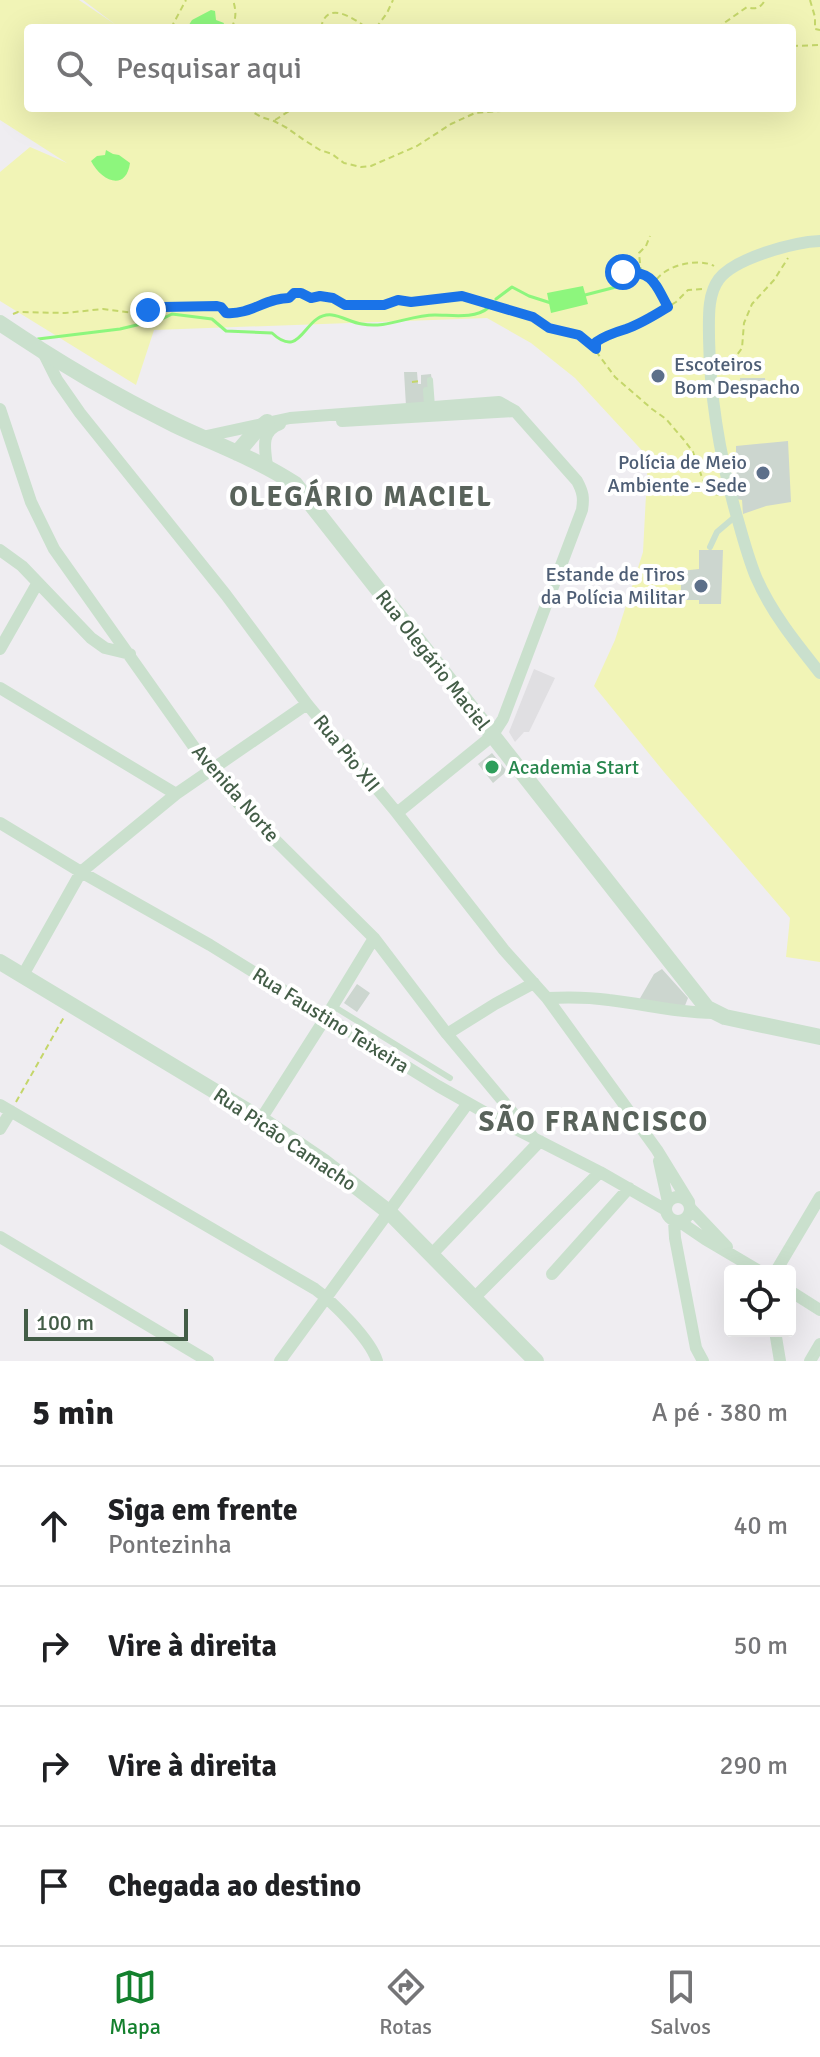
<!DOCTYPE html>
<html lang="pt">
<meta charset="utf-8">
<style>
:root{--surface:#fff;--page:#f6f6f6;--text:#202124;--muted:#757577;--line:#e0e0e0;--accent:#13802d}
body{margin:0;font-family:Signika,sans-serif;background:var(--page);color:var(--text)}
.controls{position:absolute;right:24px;bottom:24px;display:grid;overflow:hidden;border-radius:8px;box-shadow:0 8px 32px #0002}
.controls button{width:72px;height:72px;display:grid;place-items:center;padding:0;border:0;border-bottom:2px solid var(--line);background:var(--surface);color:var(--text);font:40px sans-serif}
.scale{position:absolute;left:24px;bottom:20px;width:164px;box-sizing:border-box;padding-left:8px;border:4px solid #435d47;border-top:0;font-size:22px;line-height:28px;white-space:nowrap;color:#435d47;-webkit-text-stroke:6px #fff;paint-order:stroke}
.stop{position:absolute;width:24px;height:24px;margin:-18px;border:6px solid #1a73e8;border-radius:50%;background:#fff}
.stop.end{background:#1a73e8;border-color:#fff;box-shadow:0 2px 8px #0008}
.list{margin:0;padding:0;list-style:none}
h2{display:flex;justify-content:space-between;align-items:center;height:104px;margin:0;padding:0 32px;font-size:34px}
h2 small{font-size:26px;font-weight:400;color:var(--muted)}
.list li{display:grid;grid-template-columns:52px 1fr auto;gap:24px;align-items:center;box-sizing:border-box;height:120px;padding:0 32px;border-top:2px solid var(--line)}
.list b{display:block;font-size:30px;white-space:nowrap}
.list p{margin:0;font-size:26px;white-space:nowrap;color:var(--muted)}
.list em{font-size:26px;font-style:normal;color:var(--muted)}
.icon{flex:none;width:44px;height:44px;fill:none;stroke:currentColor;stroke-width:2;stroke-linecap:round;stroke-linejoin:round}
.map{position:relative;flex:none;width:820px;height:1361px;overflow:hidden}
.search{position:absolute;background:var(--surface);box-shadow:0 8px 32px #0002;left:24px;right:24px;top:24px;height:88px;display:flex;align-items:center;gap:20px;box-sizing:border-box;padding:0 28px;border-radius:8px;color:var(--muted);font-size:30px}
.sheet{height:584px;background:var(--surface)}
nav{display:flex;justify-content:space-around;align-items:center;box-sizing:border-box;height:112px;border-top:2px solid var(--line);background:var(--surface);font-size:22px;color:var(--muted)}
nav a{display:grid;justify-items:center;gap:4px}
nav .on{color:var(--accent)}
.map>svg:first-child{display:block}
.education{fill:#e0dfe2}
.green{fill:#f1f4b6;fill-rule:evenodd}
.water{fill:#8df67d}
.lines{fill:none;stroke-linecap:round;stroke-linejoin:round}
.stream{stroke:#8df67d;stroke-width:3}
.building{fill:#ccd6cf}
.path{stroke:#c4d66a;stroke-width:2;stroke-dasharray:6 4;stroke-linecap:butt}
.service{stroke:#cae0cd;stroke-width:6}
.minor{stroke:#cae0cd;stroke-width:12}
.tertiary{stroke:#cae0cd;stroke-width:16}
.route{stroke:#1a73e8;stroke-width:10}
.service-dot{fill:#5c6f8a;stroke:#fff;stroke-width:3}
.leisure-dot{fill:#2e9e5b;stroke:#fff;stroke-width:3}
.labels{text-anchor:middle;stroke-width:8;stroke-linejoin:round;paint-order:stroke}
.service-label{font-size:20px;fill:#4e5e75;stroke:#fff;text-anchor:end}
.street-label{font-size:20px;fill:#435d47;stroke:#fff}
.leisure-label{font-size:20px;fill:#27864d;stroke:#fff;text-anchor:start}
.district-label{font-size:28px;font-weight:bold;letter-spacing:2px;fill:#59635b;stroke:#fff}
</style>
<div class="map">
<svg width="820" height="1361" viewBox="0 0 820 1361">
<rect width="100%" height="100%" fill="#efedf1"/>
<path class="education" d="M534,669L555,678L529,732H524L515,742L509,732Z"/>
<path class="green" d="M0,0H79L116,25L83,0H820V962L786,957L790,918L664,772L594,686L615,640L643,552L648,457L575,378L531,343L487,318L154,330L136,385L0,301V172L30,147L67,163L0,120ZM28,28H792V108H28Z"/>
<path class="water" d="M211,10L215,11L216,20L224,23L222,28H187L192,20Z
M106,150L113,154L119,155L130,163C126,192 101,181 91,161L97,156L105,155Z
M583,286L588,304L551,313L547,293Z"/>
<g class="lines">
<path class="stream" d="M585,295L616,287
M496,299L512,287L529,296L551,303
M38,339L120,329L162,319L172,314L212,319L226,331L272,333C303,362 303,312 332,315C342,316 352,323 362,324C386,329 410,315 435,315C452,315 475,319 488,308"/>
</g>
<path class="building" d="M404,372H417L418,384H421V375L431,374L432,382L428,390L425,405L406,406Z
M740,378H765L766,393H741Z
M788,441L791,502L766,506L743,514L742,500L736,499V446Z
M699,550H723L721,604H699V600H681V571L699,569Z
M492,753L507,771L493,783L478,764Z
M662,969L688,998L684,1008L639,1000L654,974Z
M357,984L370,993L357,1012L344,1003Z"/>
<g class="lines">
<path class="path" d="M810,0L815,17V29L820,30
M171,28L186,0
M231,28C237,19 236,10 233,0
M321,28C326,0 352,17 367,28
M376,28L387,13L393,0
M717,28L747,7C755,10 761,8 765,0
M792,46L820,45
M246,108L261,117L274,121L287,128L304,140L320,150L332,154L344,163L361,167L371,166L417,146L451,124L475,113L501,111L509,108H518
M275,120L294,108
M619,273C631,271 646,271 654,282
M641,273L639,253L646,246L650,236
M702,289L688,290L676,302L644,321L626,329L618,330L600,339L596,342V346L598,354L615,377L652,409L666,419L684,440L693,452L704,483L710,493L720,495
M667,306L655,282C663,266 698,257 714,266
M13,314L18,312L65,313L103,309L135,313L163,307L217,306L226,313L237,314L245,313L279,298H289L294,293H301L311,298L320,296L333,298L345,305H384L398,300L411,302L462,296L533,317L549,328L579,335L596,349
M732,362L742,348L744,323L752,304L774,280L788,258
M412,382L420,381
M16,1102L64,1017"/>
<path class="service" d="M430,380L432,407
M426,390L427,407
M710,547L717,532L737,515
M333,1006L450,1078"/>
<path class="minor" d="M820,241C794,242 735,258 719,279C707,295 709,319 709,338C710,402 721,463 739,524C744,542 749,560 756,577C771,612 796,643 820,673
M43,352L57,380L80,413L226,595L307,704L397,813L504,950L547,998L657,1150L689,1202
M0,409L31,502L54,549L211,771L238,803L374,938L447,1034L533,1137
M342,421L515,411
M202,437L290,418L499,402L515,411L577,481C583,492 584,498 582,510L503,719L492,736L397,813
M267,466C265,449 260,431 280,424
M0,550L22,566L91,638L105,648L130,654
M0,649L37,584
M0,688L176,794
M0,823L81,872L210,945L438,1086L500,1121L600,1172L666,1210
M23,975L81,872L176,794L307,704
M547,998C568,997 588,997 609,1000C645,1004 678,1013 714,1013
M447,1034L495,1004L534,983
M0,1105L315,1289C333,1302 371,1340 377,1361
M261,1119L326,1017L374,938
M0,1129L11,1111
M659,1161L668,1202
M666 1209a12 12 0 1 1 24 0a12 12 0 1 1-24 0Z
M691,1209L727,1247
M674,1221L675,1238L696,1348L703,1361
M680,1222L705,1239L759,1271
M0,1237L208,1361
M431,1255L540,1141
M776,1271L820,1197
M552,1274L629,1188
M790,1291L820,1310
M474,1298L600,1172
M775,1331L780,1361
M280,1361L468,1103
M810,1361L820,1344"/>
<path class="tertiary" d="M0,323C56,361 114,395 175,425C215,444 257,459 295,484L707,1008L725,1017L820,1037
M237,453L254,433L267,422
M0,962L261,1119L323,1161L390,1213L536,1361"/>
</g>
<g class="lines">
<path class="route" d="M148,310L163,307L217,306L221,307L226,313C251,315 265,298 289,298L294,293H301L311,298L320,296L333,298L345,305H384L398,300L411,302L462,296L533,317L549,328L579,335L596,349V342C606,335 616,332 626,329C641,324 655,315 668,307C655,284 654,271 623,272"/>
</g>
<g class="service-dot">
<circle cx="658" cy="376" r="8"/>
<circle cx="763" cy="473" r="8"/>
<circle cx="701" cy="586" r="8"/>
</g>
<circle class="leisure-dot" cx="492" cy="767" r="8"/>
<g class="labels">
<g class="service-label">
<text x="674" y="371" text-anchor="start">Escoteiros<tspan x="674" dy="23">Bom Despacho</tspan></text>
<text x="747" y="469">Polícia de Meio<tspan x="747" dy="23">Ambiente - Sede</tspan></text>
<text x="685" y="581">Estande de Tiros<tspan x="685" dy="23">da Polícia Militar</tspan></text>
</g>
<g class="street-label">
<text transform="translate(433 660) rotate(52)" y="7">Rua Olegário Maciel</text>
<text transform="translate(347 753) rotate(51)" y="7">Rua Pio XII</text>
<text transform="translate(236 793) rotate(49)" y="7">Avenida Norte</text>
<text transform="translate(331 1020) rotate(32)" y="7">Rua Faustino Teixeira</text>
<text transform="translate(285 1139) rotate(34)" y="7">Rua Picão Camacho</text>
</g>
<g class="leisure-label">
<text x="508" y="774">Academia Start</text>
</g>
<g class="district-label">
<text x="361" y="506">OLEGÁRIO MACIEL</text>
<text x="594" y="1131">SÃO FRANCISCO</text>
</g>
</g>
</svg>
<div class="controls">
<button><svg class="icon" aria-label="locate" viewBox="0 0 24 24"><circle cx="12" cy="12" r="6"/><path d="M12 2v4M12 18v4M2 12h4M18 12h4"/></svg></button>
</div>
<div class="scale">100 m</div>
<div class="stop" style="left:623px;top:272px"></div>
<div class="stop end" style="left:148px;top:310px"></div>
<div class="search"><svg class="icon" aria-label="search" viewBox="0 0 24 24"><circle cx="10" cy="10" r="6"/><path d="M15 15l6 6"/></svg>Pesquisar aqui</div>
</div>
<section class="sheet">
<h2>5 min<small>A pé · 380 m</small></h2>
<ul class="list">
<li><svg class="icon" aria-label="ahead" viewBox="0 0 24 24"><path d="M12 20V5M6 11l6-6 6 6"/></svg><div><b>Siga em frente</b><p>Pontezinha</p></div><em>40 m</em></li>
<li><svg class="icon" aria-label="right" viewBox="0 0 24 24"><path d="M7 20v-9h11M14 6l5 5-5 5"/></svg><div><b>Vire à direita</b></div><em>50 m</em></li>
<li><svg class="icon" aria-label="right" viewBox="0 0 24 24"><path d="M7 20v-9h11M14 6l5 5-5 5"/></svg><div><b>Vire à direita</b></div><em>290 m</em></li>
<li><svg class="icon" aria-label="arrive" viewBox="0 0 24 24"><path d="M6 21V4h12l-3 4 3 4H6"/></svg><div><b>Chegada ao destino</b></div></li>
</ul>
</section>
<nav>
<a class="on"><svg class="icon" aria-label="map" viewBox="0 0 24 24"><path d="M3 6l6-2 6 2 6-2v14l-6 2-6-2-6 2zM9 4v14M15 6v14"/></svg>Mapa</a>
<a><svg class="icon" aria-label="directions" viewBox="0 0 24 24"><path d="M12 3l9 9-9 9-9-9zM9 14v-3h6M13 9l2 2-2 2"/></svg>Rotas</a>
<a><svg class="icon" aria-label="saved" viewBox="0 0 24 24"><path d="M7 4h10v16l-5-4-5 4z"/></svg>Salvos</a>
</nav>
